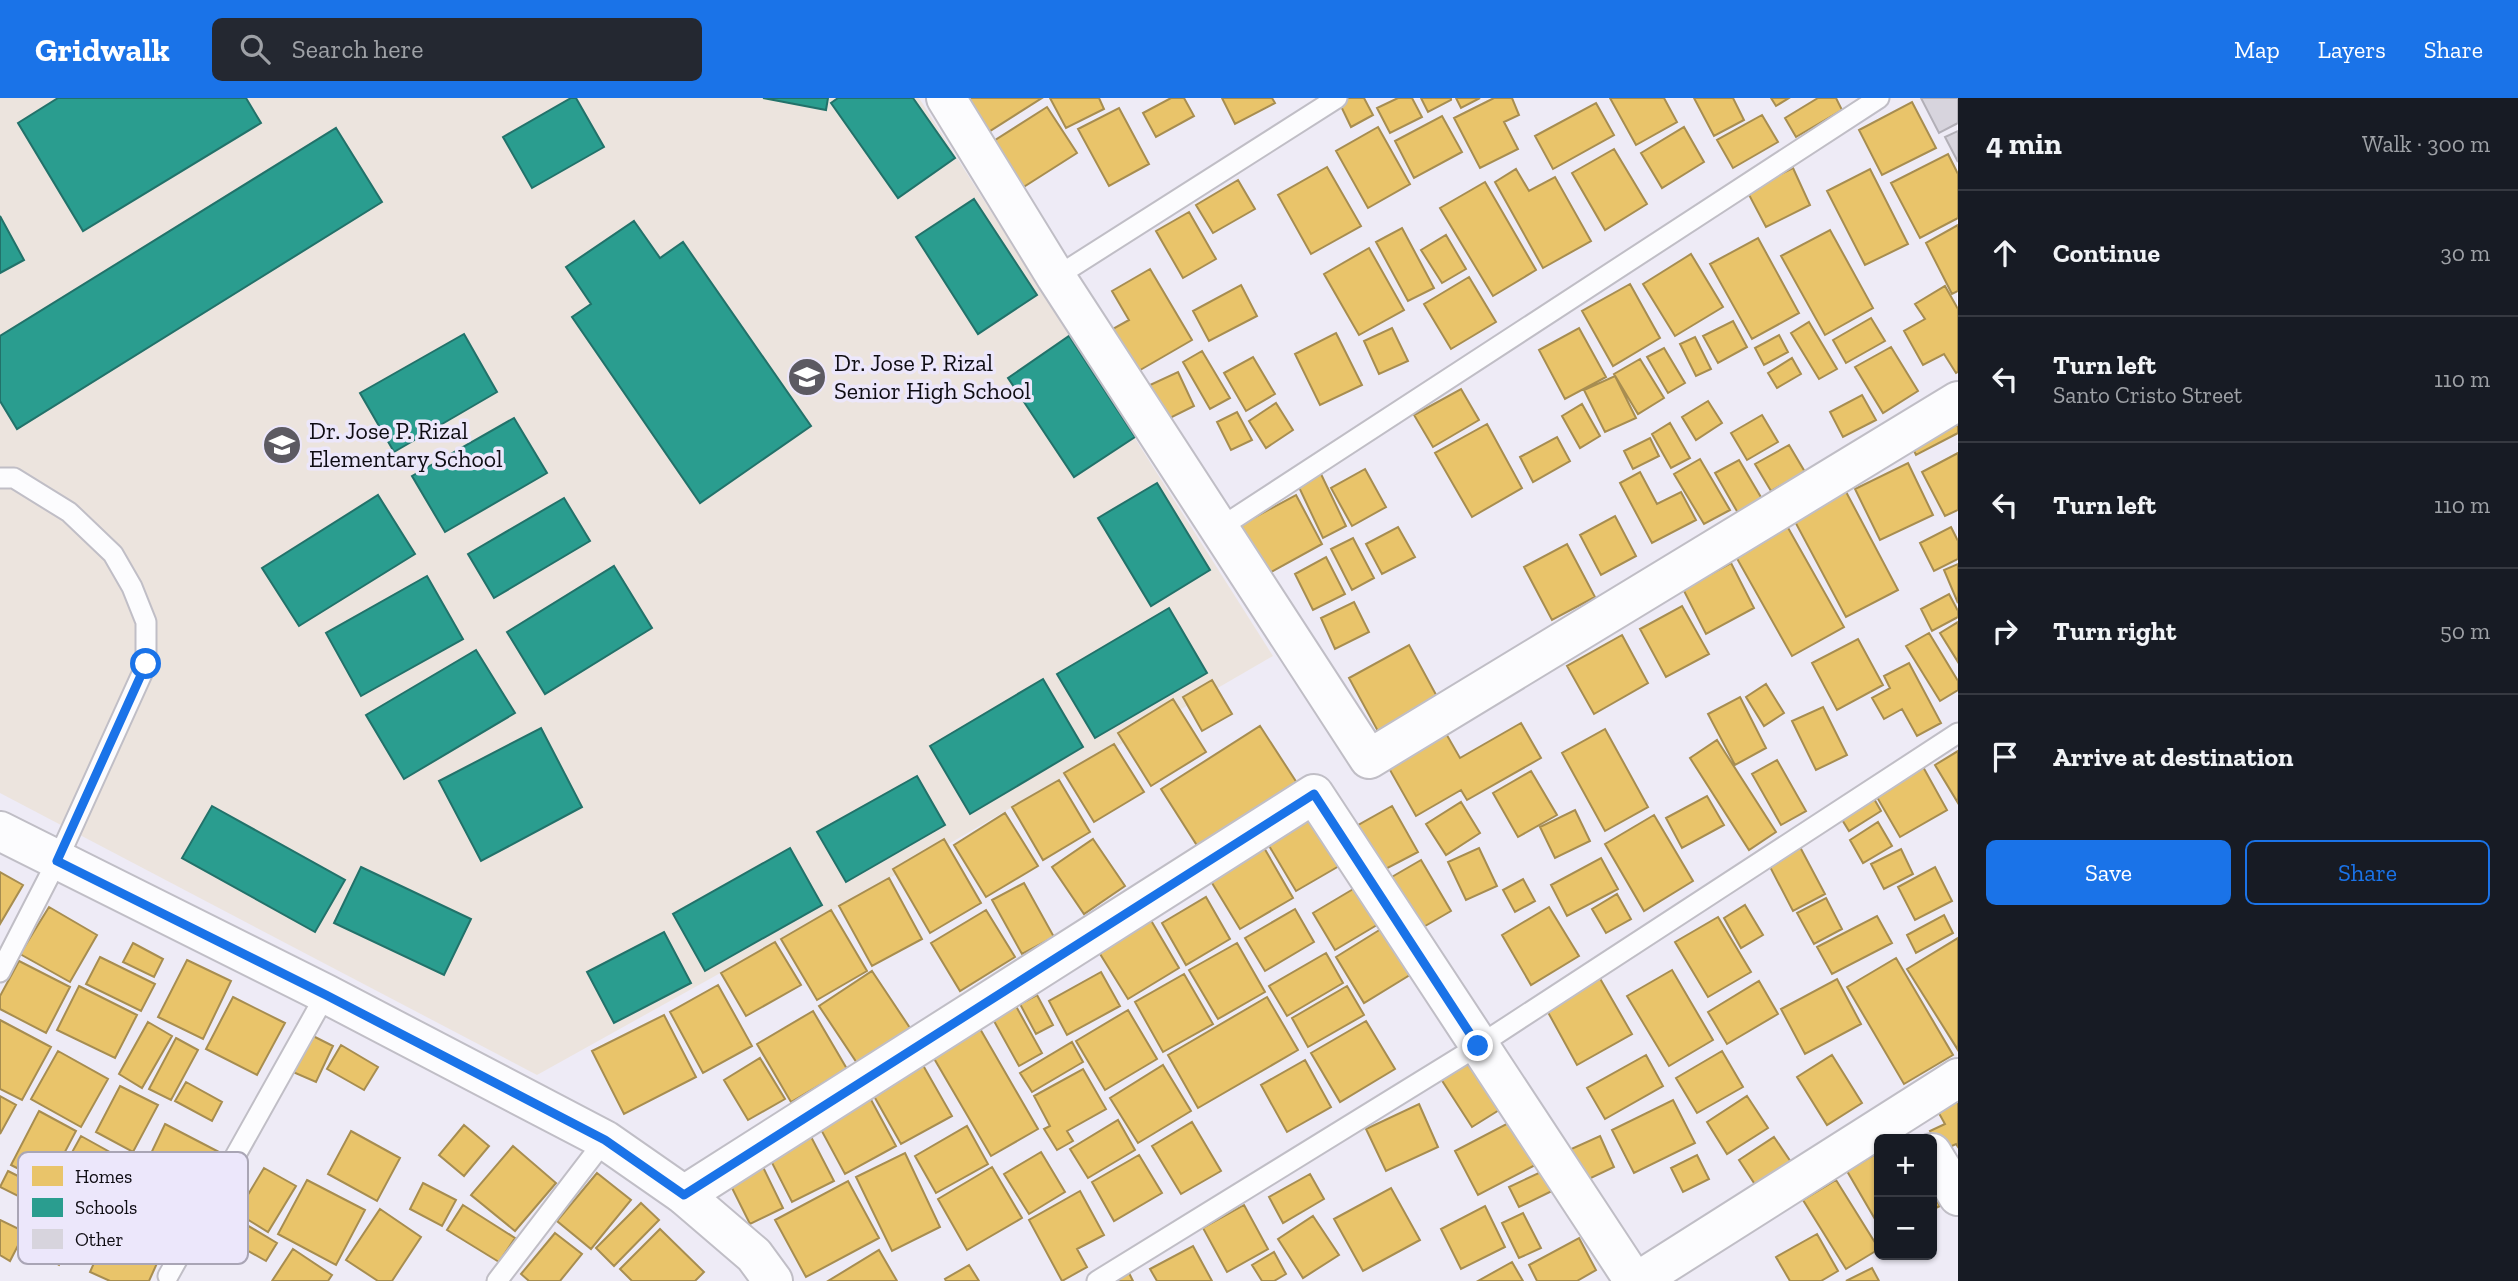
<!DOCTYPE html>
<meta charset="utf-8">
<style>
:root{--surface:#171b24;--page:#242831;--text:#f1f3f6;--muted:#9ea1a6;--line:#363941;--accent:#1a73e8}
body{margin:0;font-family:"Zilla Slab",serif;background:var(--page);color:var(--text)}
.controls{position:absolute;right:21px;bottom:21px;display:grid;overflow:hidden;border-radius:10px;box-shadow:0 2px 5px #0004}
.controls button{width:63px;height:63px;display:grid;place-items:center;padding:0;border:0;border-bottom:2px solid var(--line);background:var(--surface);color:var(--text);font:35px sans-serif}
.stop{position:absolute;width:21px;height:21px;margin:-16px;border:5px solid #1a73e8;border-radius:50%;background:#fff}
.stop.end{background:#1a73e8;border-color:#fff;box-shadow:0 2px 7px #0008}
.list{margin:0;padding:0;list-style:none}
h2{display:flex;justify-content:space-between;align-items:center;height:91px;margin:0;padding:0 28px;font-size:30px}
h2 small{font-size:23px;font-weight:400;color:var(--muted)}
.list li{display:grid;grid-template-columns:46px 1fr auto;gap:21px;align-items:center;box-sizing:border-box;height:126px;padding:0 28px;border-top:2px solid var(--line)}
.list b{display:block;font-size:26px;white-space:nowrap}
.list p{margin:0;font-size:23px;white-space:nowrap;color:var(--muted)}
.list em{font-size:23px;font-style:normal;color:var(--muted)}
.actions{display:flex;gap:14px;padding:21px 28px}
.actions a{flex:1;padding:16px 0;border:2px solid var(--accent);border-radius:10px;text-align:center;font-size:24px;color:var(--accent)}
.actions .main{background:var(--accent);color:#fff}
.icon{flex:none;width:38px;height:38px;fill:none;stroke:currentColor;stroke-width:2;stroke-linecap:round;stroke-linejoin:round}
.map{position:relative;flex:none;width:1958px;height:1183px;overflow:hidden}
header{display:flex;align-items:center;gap:42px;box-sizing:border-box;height:98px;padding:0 35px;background:var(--accent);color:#fff}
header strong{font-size:33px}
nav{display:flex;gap:38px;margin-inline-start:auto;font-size:24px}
.search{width:490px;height:63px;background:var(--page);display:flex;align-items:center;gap:18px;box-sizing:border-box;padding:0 24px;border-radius:10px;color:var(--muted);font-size:26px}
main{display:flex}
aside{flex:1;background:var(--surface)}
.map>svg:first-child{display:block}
.education{fill:#ece4de}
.homes{fill:#e9c46a;stroke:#a78d50;stroke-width:2}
.schools{fill:#2a9d8f;stroke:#22726a;stroke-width:2}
.building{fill:#d7d4dd;stroke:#b2afb7;stroke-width:2}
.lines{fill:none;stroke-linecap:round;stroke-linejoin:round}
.lane-casing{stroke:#c0bec6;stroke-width:23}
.street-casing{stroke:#c0bec6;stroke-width:42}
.secondary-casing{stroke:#c0bec6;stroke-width:42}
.lane{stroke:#fcfcfe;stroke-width:19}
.street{stroke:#fcfcfe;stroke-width:38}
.secondary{stroke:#fcfcfe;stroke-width:38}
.route{stroke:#1a73e8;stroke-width:9}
.labels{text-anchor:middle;stroke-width:7;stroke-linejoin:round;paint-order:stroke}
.poi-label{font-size:24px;fill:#0e0c12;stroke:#ece7fb;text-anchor:start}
.key{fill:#ece7fb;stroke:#a9a5b5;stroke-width:2}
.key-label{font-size:19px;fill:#0e0c12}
</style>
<header>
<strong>Gridwalk</strong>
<div class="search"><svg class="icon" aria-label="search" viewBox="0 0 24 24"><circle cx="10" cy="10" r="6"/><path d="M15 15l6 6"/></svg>Search here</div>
<nav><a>Map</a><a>Layers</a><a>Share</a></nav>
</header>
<main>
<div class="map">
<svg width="1958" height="1183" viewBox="0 0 1958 1183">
<rect width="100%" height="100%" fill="#eeebf6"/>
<path class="education" d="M0,0H919L1273,558L864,795L537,977L0,695Z"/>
<path class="homes" d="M954,0H1042L979,40Z
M1050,0H1099L1104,11L1066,30Z
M1171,0H1184L1194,18L1156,39L1143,15Z
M1222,0H1272L1275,5L1235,26Z
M1342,0H1364L1373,17L1351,29L1338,2Z
M1398,0H1412L1422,19L1390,35L1377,10Z
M1421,0H1451V2L1428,14Z
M1456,0H1480L1461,10Z
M1494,0H1512L1519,17L1504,24L1518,51L1480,70L1454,20Z
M1610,0H1664L1677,24L1636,47Z
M1694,0H1733L1744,22L1714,38Z
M1771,0H1789L1776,8Z
M1818,0H1836L1842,12L1796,39L1785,20Z
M1912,4L1936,50L1882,77L1859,32Z
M1596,5L1614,37L1553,71L1535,38Z
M1047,9L1077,55L1011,97L981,51Z
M1119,10L1149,66L1109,88L1078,31Z
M1762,17L1778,44L1733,70L1717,42Z
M1442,18L1462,54L1414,80L1395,43Z
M1378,29L1410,86L1368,110L1336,53Z
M1684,29L1704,64L1662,90L1641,55Z
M1614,51L1647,106L1605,132L1572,75Z
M1948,56L1958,76V120L1920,140L1891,85Z
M1327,69L1361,128L1311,156L1278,97Z
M1793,70L1810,107L1766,129L1747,93Z
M1516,71L1529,93L1555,79L1591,143L1543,170L1495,84Z
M1870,71L1908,146L1865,167L1827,93Z
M1238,82L1255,111L1213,135L1196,107Z
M1485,84L1536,172L1493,198L1440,110Z
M1189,114L1216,161L1183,180L1156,133Z
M1958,127V193L1952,196L1926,145Z
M1402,130L1434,190L1408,203L1376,144Z
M1830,132L1873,210L1825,237L1781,158Z
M1446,137L1466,171L1442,185L1421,152Z
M1758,140L1799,215L1752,241L1710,166Z
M1369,150L1404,212L1359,237L1324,176Z
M1691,156L1723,209L1675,238L1643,186Z
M1150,171L1192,242L1135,275L1109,233L1129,222L1112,193Z
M1469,179L1496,224L1451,251L1424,206Z
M1630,186L1660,240L1613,268L1582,213Z
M1241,187L1257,218L1209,243L1193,213Z
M1945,188L1958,211V274L1956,275L1944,256L1923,267L1904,233L1925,221L1915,206Z
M1871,220L1885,243L1846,265L1833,242Z
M1733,223L1747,249L1718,265L1703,238Z
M1809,224L1837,271L1819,281L1791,235Z
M1392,230L1408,263L1379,276L1364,243Z
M1579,230L1606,279L1565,301L1539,252Z
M1336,235L1362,287L1320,307L1295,256Z
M1779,237L1788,254L1764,267L1755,250Z
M1695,239L1711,271L1696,278L1680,246Z
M1891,249L1918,293L1883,315L1855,269Z
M1664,250L1685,285L1668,295L1647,259Z
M1202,253L1230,300L1210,311L1183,264Z
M1253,259L1275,296L1246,313L1224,275Z
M1792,260L1801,276L1777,290L1768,275Z
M1640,261L1664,300L1638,316L1614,276Z
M1178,274L1194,308L1166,322L1150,287Z
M1615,278L1636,320L1605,334L1584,292Z
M1461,291L1479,322L1433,349L1414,317Z
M1862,297L1876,322L1843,339L1830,314Z
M1708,303L1722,325L1696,342L1682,319Z
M1276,305L1293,332L1266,350L1249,323Z
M1582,306L1600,338L1580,350L1562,318Z
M1949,311L1958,329V335L1916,357L1905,334Z
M1237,314L1252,342L1231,352L1217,324Z
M1762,317L1778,344L1747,362L1731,335Z
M1670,325L1690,360L1671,370L1652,336Z
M1487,326L1522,390L1472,419L1435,355Z
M1557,339L1570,363L1533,384L1520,359Z
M1650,340L1659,358L1633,371L1624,353Z
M1789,347L1805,374L1771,393L1755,366Z
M1958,355V412L1945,418L1922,374Z
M1700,361L1730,412L1704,426L1674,376Z
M1739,362L1762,401L1738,415L1715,375Z
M1908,365L1933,417L1880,442L1855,391Z
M1365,371L1386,409L1352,428L1331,390Z
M1320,374L1346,428L1323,440L1297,385Z
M1640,374L1657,406L1681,394L1696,422L1652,445L1620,385Z
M1844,390L1898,492L1846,519L1792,418Z
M1296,397L1322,446L1262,479L1235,430Z
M1615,418L1636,458L1601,477L1580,437Z
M1787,428L1844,529L1792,558L1735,457Z
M1398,429L1415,459L1382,476L1366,446Z
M1951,429L1958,443V461L1934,473L1920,445Z
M1353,440L1374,480L1352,492L1331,451Z
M1567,446L1595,499L1552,522L1524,469Z
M1326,459L1345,496L1313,512L1295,476Z
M1731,465L1754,510L1706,536L1683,491Z
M1958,466V505L1944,472Z
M1949,496L1958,513V519L1932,533L1921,511Z
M1354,504L1369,534L1335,551L1321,520Z
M1682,508L1709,556L1666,579L1640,531Z
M1958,524V564L1940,535Z
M1929,535L1958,583V592L1940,603L1906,548Z
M1622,537L1648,585L1594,616L1567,568Z
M1858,541L1883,587L1837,612L1812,565Z
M1409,547L1440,604L1380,637L1349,580Z
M1909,565L1941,625L1917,638L1902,611L1884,621L1872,600L1890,590L1884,578Z
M1212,582L1232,616L1202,633L1183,599Z
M1766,586L1784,615L1764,628L1746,599Z
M1740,599L1766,650L1735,667L1708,616Z
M1173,601L1206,654L1151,688L1118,635Z
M1823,609L1847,657L1816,672L1792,623Z
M1521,625L1541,660L1467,702L1461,692L1416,718L1386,665L1444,632L1460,660Z
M1260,628L1297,685L1198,749L1161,691Z
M1605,631L1648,709L1605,733L1562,655Z
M1717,642L1776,734L1749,752L1690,660Z
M1114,646L1144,694L1094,724L1064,675Z
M1958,653V705L1935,667Z
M1777,662L1806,713L1781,727L1752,676Z
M1922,667L1947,712L1900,739L1874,694Z
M1531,673L1557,717L1518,739L1493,695Z
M1059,682L1090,734L1043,762L1012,709Z
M1707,698L1724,727L1682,750L1666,720Z
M1873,699L1881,713L1849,733L1841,720Z
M1461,704L1480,735L1446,757L1426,726Z
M1392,708L1418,754L1378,775L1353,730Z
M1575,712L1590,743L1555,760L1540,729Z
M1005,715L1038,768L986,799L954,747Z
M1318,716L1346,764L1296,793L1268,746Z
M1654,717L1693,783L1644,813L1605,746Z
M1878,724L1892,748L1863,765L1850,742Z
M944,741L981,805L930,835L893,771Z
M1093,741L1125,788L1084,816L1052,769Z
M1263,748L1293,800L1240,831L1209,780Z
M1800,749L1825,796L1793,813L1768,765Z
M1479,750L1497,788L1466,802L1448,764Z
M1901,751L1913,776L1884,791L1871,766Z
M1601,760L1618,791L1567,818L1551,787Z
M1421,762L1451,813L1420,831L1390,780Z
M1935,769L1952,803L1915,822L1898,789Z
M0,774L23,787L0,826Z
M889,780L922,841L872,868L839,808Z
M1523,781L1535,803L1515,814L1503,792Z
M1365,784L1387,821L1335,852L1313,815Z
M1024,785L1054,839L1022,856L992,802Z
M1617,796L1631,821L1606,835L1592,811Z
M1206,799L1230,841L1186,867L1162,825Z
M1826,800L1842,831L1814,846L1797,815Z
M1745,807L1763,837L1741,850L1724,820Z
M49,809L97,837L70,884L20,856Z
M1549,809L1579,858L1531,887L1502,837Z
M1295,811L1314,844L1265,873L1245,840Z
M831,812L867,873L817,902L781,841Z
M986,812L1015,859L960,893L931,845Z
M1944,817L1953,835L1916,855L1907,837Z
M1877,818L1892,845L1832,876L1817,849Z
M1149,819L1179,870L1128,901L1097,851Z
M1718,819L1751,874L1708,899L1675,844Z
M1389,826L1418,872L1364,905L1336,859Z
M1958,840V952L1907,871Z
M775,844L801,887L746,918L721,875Z
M133,845L163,861L154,879L123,864Z
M1237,845L1265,894L1218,921L1189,872Z
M1326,855L1343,885L1287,918L1269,888Z
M100,859L155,886L141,913L86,886Z
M1896,860L1953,957L1904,986L1847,889Z
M187,862L231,883L203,941L158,919Z
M19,863L70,889L46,935L0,911V898Z
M1672,872L1713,942L1669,968L1627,898Z
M872,873L910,930L857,965L819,908Z
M1101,874L1120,908L1067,937L1049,903Z
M1184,876L1213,926L1163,954L1135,904Z
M1598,877L1632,936L1577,967L1544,907Z
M1837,881L1861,926L1805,956L1781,911Z
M1759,883L1778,916L1727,946L1708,914Z
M718,887L752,948L703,975L670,914Z
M79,888L137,917L115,960L57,932Z
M1347,888L1364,917L1308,949L1292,920Z
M1037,897L1053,927L1036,936L1020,906Z
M233,899L285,925L257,977L206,951Z
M1267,899L1298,952L1198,1010L1168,957Z
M1012,901L1042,955L1019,968L989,914Z
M1128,912L1157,961L1105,992L1076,943Z
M813,913L847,971L791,1004L757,946Z
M664,917L696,979L624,1016L592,953Z
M0,922L51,949L22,1002L0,991Z
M1366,923L1395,971L1340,1004L1311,955Z
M148,924L172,938L142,990L119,976Z
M979,929L1038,1031L991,1058L932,957Z
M311,937L333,948L316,984L293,974Z
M176,940L198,952L171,1002L149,991Z
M1072,944L1083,964L1032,994L1020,975Z
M341,947L378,969L364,992L327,971Z
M58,953L108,981L81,1029L31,1001Z
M1722,953L1743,989L1697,1015L1676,980Z
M1646,957L1663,988L1605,1021L1587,990Z
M1832,957L1862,1005L1827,1027L1797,979Z
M760,960L785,1001L748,1022L724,982Z
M1473,960L1504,1009L1472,1029L1441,981Z
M920,962L952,1018L901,1046L870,991Z
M1305,962L1331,1009L1287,1034L1261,987Z
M1163,967L1191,1013L1138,1045L1110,1000Z
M1083,971L1106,1011L1067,1033L1073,1043L1057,1052L1044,1031L1050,1028L1034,998Z
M186,984L222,1004L212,1023L175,1003Z
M120,988L158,1007L133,1054L96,1034Z
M0,998L16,1007L0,1036Z
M869,998L896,1048L845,1076L818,1026Z
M1747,998L1768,1030L1727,1056L1707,1024Z
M1958,998V1049L1956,1046L1941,1053L1930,1033L1945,1026L1936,1010Z
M1673,1002L1695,1045L1634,1075L1612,1032Z
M1419,1006L1438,1049L1386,1073L1366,1031Z
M39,1013L76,1033L48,1086L11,1067Z
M1516,1021L1539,1065L1478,1097L1455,1053Z
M1118,1022L1135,1052L1088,1080L1070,1051Z
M1192,1024L1221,1073L1181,1096L1152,1048Z
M165,1026L219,1054L198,1095L145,1068Z
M464,1027L489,1048L464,1078L439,1057Z
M967,1028L988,1066L936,1095L915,1058Z
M807,1031L834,1083L792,1104L766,1053Z
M351,1033L400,1060L377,1103L328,1076Z
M81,1038L133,1067L106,1115L54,1087Z
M1600,1038L1614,1069L1572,1089L1558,1057Z
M1774,1039L1793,1067L1758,1091L1739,1062Z
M513,1048L556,1085L515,1133L471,1097Z
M1041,1054L1065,1094L1029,1116L1004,1076Z
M1879,1054V1128L1847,1073Z
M905,1055L940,1129L892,1153L856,1079Z
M1139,1057L1162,1095L1114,1123L1092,1084Z
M1697,1057L1709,1081L1683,1094L1671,1070Z
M761,1065L783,1110L750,1126L728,1082Z
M992,1069L1022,1120L967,1152L938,1101Z
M264,1070L296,1088L268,1134L237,1115Z
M8,1073L52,1095L44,1111L0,1089Z
M1543,1073L1552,1093L1519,1109L1509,1089Z
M597,1075L631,1102L591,1151L557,1123Z
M1310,1076L1324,1101L1283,1125L1269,1099Z
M307,1082L365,1112L336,1167L278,1136Z
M1836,1082L1879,1151L1846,1171L1803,1102Z
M848,1083L879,1140L806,1179L775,1122Z
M423,1085L456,1102L442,1128L410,1111Z
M1391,1090L1420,1142L1363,1173L1334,1121Z
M1080,1093L1104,1137L1077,1151L1087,1169L1062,1183L1029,1122Z
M1932,1094L1940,1108L1932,1112Z
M59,1103L87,1120L59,1167L31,1151Z
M641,1105L659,1122L614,1168L596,1150Z
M463,1107L515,1140L499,1164L447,1132Z
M1244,1107L1268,1151L1227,1174L1203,1130Z
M215,1108L277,1145L266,1163L204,1128Z
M1485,1108L1505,1149L1461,1171L1441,1131Z
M380,1111L421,1139L392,1183H378L346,1162Z
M1523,1115L1541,1150L1519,1160L1502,1125Z
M1313,1118L1339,1157L1303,1180L1278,1141Z
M0,1122L25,1134L10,1163L0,1157Z
M110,1129L163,1152L149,1183H110L90,1174Z
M660,1131L704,1174L695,1183H632L620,1171Z
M555,1135L582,1156L560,1183H529L521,1176Z
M1817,1136L1838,1173L1821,1183H1790L1776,1159Z
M1579,1140L1596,1172L1577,1183H1537L1529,1167Z
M1193,1148L1212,1183H1157L1150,1171Z
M293,1151L332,1177L328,1183H272Z
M879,1152L897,1183H828Z
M1274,1154L1286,1176L1274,1183H1262L1252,1167Z
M1512,1164L1523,1183H1478Z
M969,1167L979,1183H946L945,1181Z
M1872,1170L1879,1183H1846Z
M1128,1173L1133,1183H1110Z"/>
<path class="schools" d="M58,0H246L261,25L83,133L18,25Z
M571,0H576L604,49L532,90L503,39Z
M763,0H828L826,12Z
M838,0H913L955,60L898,100L831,5Z
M336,30L382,104L17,331L0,303V238Z
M974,101L1037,197L978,236L916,139Z
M0,118L24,162L0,175Z
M634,123L660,160L683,144L811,328L700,405L572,219L591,206L566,169Z
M464,236L497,294L394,354L360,295Z
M1069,238L1135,339L1074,379L1008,280Z
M514,320L547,375L445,434L412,378Z
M1157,385L1210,472L1151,508L1098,420Z
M378,397L415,456L299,528L262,470Z
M564,400L590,443L494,500L468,456Z
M614,468L652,530L545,596L507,534Z
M427,478L463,541L361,598L326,535Z
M1169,510L1207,575L1095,640L1057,576Z
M476,552L515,615L404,681L366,617Z
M1043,581L1083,649L970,716L930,648Z
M541,630L582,709L481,763L439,683Z
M917,678L945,727L846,784L817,734Z
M212,708L345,782L315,834L182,760Z
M790,750L822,807L705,873L673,816Z
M361,769L471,821L444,877L334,825Z
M664,834L691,885L614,925L587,874Z"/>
<path class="building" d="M1921,0H1958V25L1939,35Z
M1958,33V64L1945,39Z"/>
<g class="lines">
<defs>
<path id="lane" d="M1056,179L1337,0
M0,380H14L69,414L113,456L132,489L146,524V567L57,763L0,874
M1218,431L1879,0
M168,1178L326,896
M497,1183L605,1042
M1097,1183L1478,948L1958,635"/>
<path id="street" d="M946,0L1056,179L1369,661L1958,303
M1932,1055L1958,1098
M684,1097L1314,696L1634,1183
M1638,1183L1958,980"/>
<path id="secondary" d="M0,733L326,896L605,1042L684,1097L754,1157L773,1183"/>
</defs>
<use href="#lane" class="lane-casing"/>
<use href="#street" class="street-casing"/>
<use href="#secondary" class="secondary-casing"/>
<use href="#lane" class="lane"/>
<use href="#street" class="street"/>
<use href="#secondary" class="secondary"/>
</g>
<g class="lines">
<path class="route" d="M146,566L57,763L326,897L605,1042L684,1097L1314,696L1478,948"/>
</g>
<defs>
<symbol id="school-disc" viewBox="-11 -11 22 22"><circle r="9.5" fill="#5c5a62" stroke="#ece7fb"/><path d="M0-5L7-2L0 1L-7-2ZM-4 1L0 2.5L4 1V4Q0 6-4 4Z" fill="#fff"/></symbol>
</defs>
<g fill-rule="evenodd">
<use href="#school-disc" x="785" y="257" width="44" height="44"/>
<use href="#school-disc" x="260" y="325" width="44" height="44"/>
</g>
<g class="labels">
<g class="poi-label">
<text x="834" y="273">Dr. Jose P. Rizal<tspan x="834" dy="28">Senior High School</tspan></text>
<text x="309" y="341">Dr. Jose P. Rizal<tspan x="309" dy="28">Elementary School</tspan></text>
</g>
</g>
<rect x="18" y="1054" width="230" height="112" rx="10" class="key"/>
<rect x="32" y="1068" width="31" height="20" fill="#e9c46a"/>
<rect x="32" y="1100" width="31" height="19" fill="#2a9d8f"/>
<rect x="32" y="1131" width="31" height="20" fill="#d7d4dd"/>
<g class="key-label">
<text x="75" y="1085">Homes</text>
<text x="75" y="1116">Schools</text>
<text x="75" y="1148">Other</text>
</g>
</svg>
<div class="controls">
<button>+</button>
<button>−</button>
</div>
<div class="stop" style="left:146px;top:566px"></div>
<div class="stop end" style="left:1478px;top:948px"></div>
</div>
<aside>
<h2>4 min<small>Walk · 300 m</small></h2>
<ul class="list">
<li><svg class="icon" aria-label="ahead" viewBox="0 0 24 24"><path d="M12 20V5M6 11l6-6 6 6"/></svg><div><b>Continue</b></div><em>30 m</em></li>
<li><svg class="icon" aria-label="left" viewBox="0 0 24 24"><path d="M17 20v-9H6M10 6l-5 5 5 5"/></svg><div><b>Turn left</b><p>Santo Cristo Street</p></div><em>110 m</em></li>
<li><svg class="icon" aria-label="left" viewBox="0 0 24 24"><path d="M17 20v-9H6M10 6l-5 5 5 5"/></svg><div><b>Turn left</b></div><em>110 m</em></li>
<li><svg class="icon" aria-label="right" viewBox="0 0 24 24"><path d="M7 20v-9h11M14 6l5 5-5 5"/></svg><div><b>Turn right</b></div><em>50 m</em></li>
<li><svg class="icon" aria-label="arrive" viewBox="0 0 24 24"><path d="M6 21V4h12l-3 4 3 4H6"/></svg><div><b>Arrive at destination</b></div></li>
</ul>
<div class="actions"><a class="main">Save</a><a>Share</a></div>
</aside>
</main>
